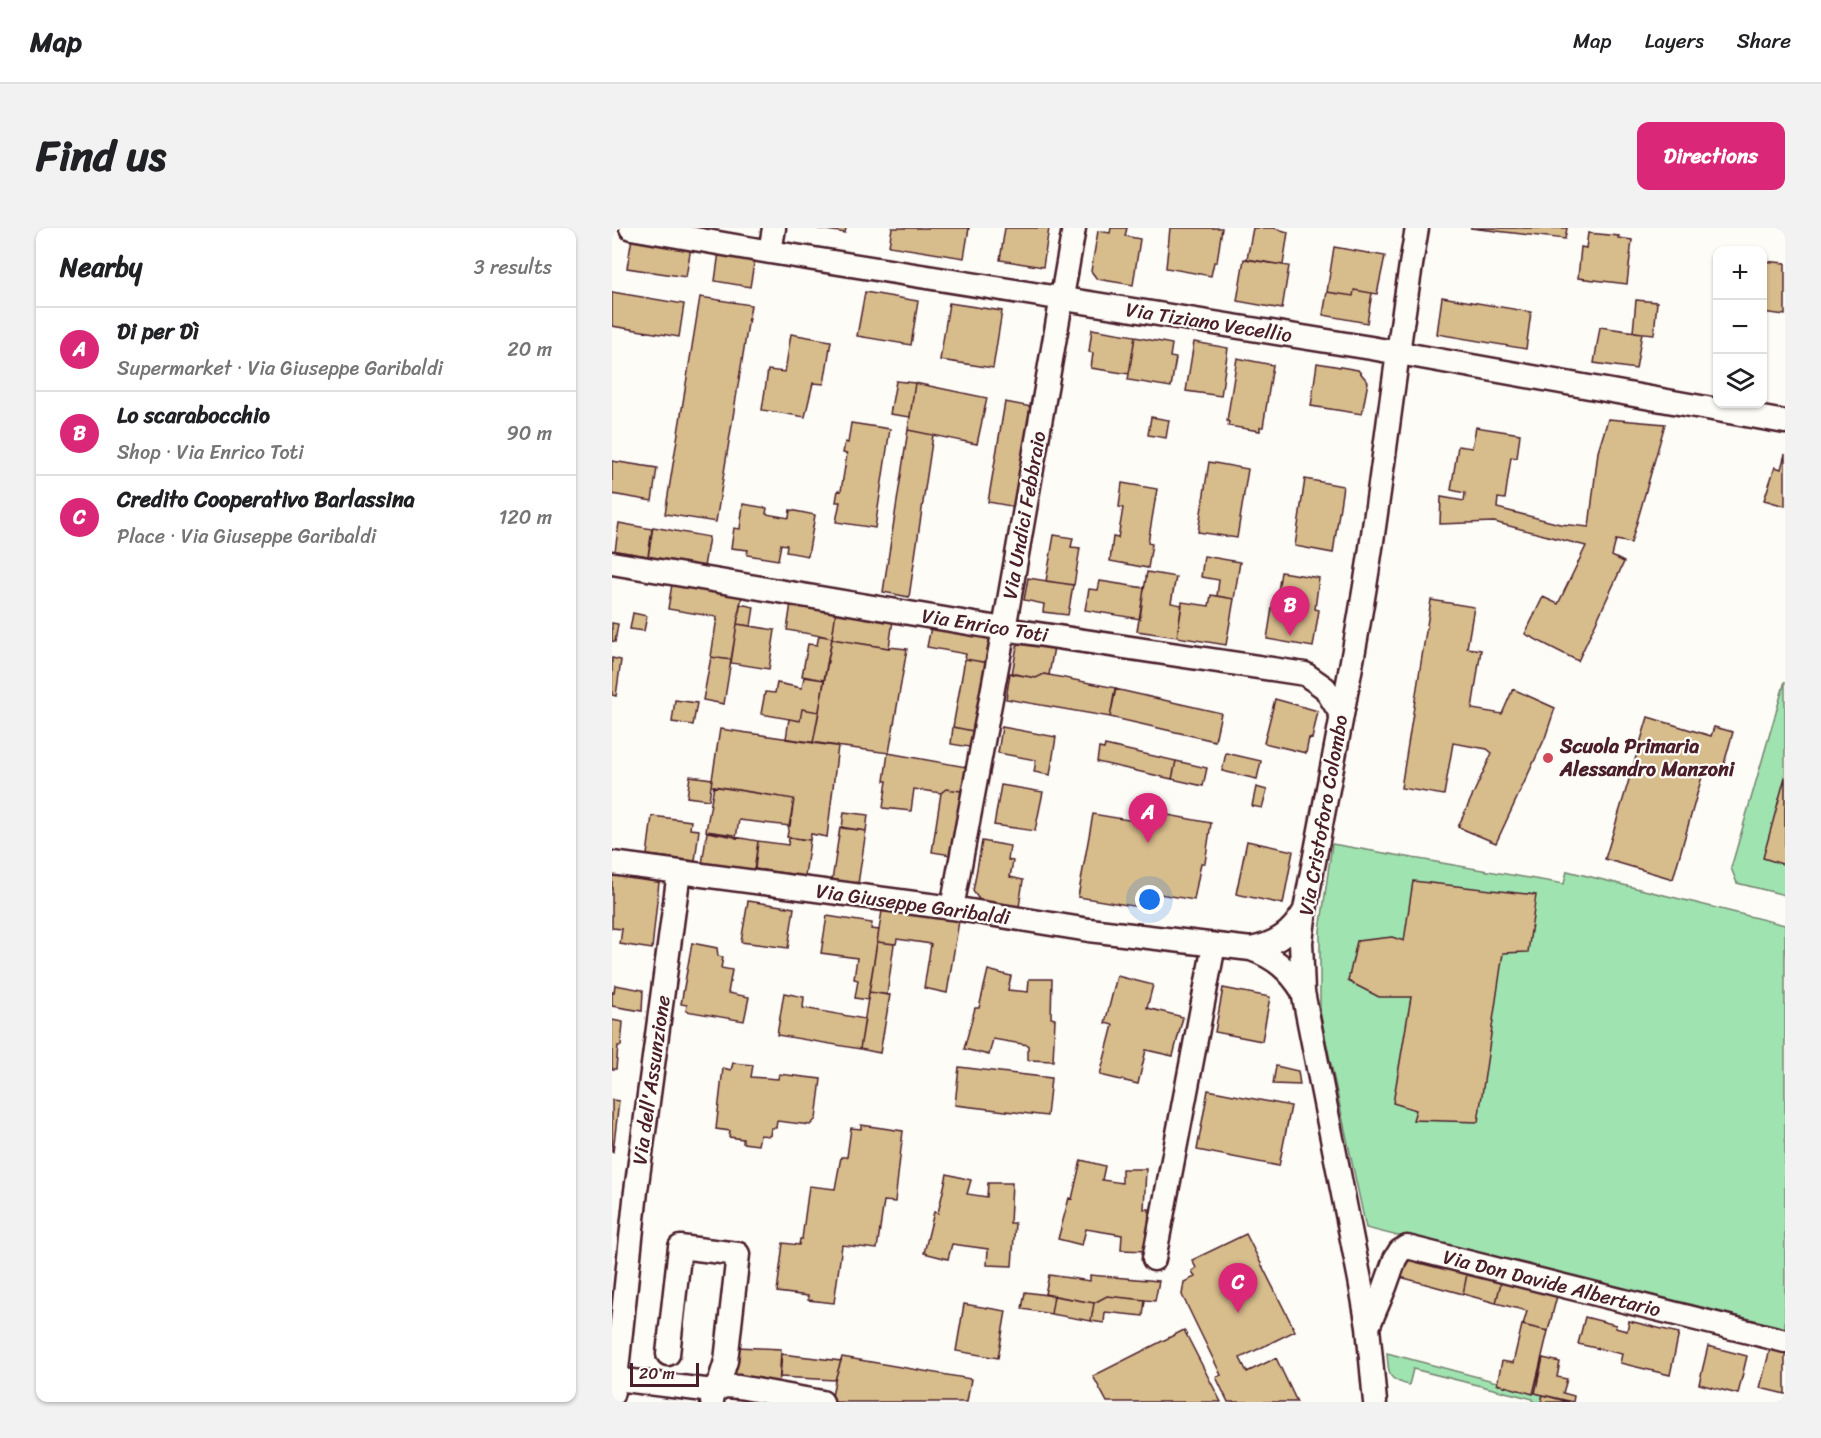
<!DOCTYPE html>
<meta charset="utf-8">
<style>
:root{--surface:#fff;--page:#f2f2f2;--text:#202124;--muted:#757577;--line:#e0e0e0;--accent:#db2777}
body{margin:0;font-family:Sriracha,sans-serif;background:var(--page);color:var(--text)}
.controls{position:absolute;right:18px;top:18px;display:grid;overflow:hidden;border-radius:12px;box-shadow:0 2px 4px #0004}
.controls button{width:54px;height:54px;display:grid;place-items:center;padding:0;border:0;border-bottom:2px solid var(--line);background:var(--surface);color:var(--text);font:30px sans-serif}
.scale{position:absolute;left:18px;bottom:15px;width:69px;box-sizing:border-box;padding-left:6px;border:3px solid #4a1f2b;border-top:0;font-size:16px;line-height:21px;white-space:nowrap;color:#4a1f2b;-webkit-text-stroke:4px #fdfcf7;paint-order:stroke}
.you{position:absolute;left:538px;top:672px;width:21px;height:21px;margin:-15px;border:4px solid #fff;border-radius:50%;background:#1a73e8;box-shadow:0 0 0 9px #1a73e833}
.badge{display:grid;place-items:center;width:39px;height:39px;border-radius:50%;background:var(--accent);color:#fff;font-size:20px;font-weight:700}
.pin{position:absolute;translate:-50% -50px;filter:drop-shadow(0 2px 3px #0008)}
.pin::after{content:'';position:absolute;top:32px;width:21px;height:18px;background:inherit;clip-path:polygon(0 0,100% 0,50% 100%)}
.list{margin:0;padding:0;list-style:none}
h2{display:flex;justify-content:space-between;align-items:center;height:78px;margin:0;padding:0 24px;font-size:26px}
h2 small{font-size:20px;font-weight:400;color:var(--muted)}
.list li{display:grid;grid-template-columns:39px 1fr auto;gap:18px;align-items:center;box-sizing:border-box;height:84px;padding:0 24px;border-top:2px solid var(--line)}
.list b{display:block;font-size:22px;white-space:nowrap}
.list p{margin:0;font-size:20px;white-space:nowrap;color:var(--muted)}
.list em{font-size:20px;font-style:normal;color:var(--muted)}
.icon{flex:none;width:33px;height:33px;fill:none;stroke:currentColor;stroke-width:2;stroke-linecap:round;stroke-linejoin:round}
.map{position:relative;flex:none;width:1173px;height:1174px;overflow:hidden;border-radius:12px}
header{display:flex;align-items:center;gap:36px;box-sizing:border-box;height:84px;padding:0 30px;background:var(--surface);border-bottom:2px solid var(--line)}
header strong{font-size:28px}
nav{display:flex;gap:33px;margin-inline-start:auto;font-size:21px}
.intro{display:flex;align-items:center;justify-content:space-between;box-sizing:border-box;height:144px;padding:0 36px}
h1{margin:0;font-size:42px}
.button{padding:15px 27px;border-radius:12px;background:var(--accent);color:#fff;font-size:21px;font-weight:700}
main{display:flex;gap:36px;padding:0 36px}
aside{flex:1;background:var(--surface);border-radius:12px;box-shadow:0 2px 4px #0004}
.map>svg:first-child{display:block}
.green{fill:#9fe4b0;stroke:#74826e;stroke-width:1.5}
.building{fill:#d7bc8c;stroke:#4a1f2b;stroke-width:1.5}
.lines{fill:none;stroke-linecap:round;stroke-linejoin:round}
.minor-casing{stroke:#4a1f2b;stroke-width:27}
.minor{stroke:#fdfcf7;stroke-width:22}
.poi-dot{fill:#d1495b;stroke:#fdfcf7;stroke-width:2}
.labels{text-anchor:middle;stroke-width:4.5;stroke-linejoin:round;paint-order:stroke}
.street-label{font-size:20px;fill:#4a1f2b;stroke:#fdfcf7}
.poi-label{font-size:20px;font-weight:bold;fill:#4a1f2b;stroke:#fdfcf7;text-anchor:start}
</style>
<header>
<strong>Map</strong>
<nav><a>Map</a><a>Layers</a><a>Share</a></nav>
</header>
<div class="intro"><h1>Find us</h1><a class="button">Directions</a></div>
<main>
<aside>
<h2>Nearby<small>3 results</small></h2>
<ul class="list">
<li><span class="badge">A</span><div><b>Di per Dì</b><p>Supermarket · Via Giuseppe Garibaldi</p></div><em>20 m</em></li>
<li><span class="badge">B</span><div><b>Lo scarabocchio</b><p>Shop · Via Enrico Toti</p></div><em>90 m</em></li>
<li><span class="badge">C</span><div><b>Credito Cooperativo Barlassina</b><p>Place · Via Giuseppe Garibaldi</p></div><em>120 m</em></li>
</ul>
</aside>
<div class="map">
<svg width="1173" height="1174" viewBox="0 0 1173 1174">
<rect width="100%" height="100%" fill="#fdfcf7"/>
<filter id="ink" filterUnits="userSpaceOnUse"><feTurbulence type="fractalNoise" baseFrequency=".0167" numOctaves="2"/><feDisplacementMap in="SourceGraphic" scale="12" xChannelSelector="R" yChannelSelector="G"/><feConvolveMatrix kernelMatrix="1 2 1 2 8 2 1 2 1" color-interpolation-filters="sRGB"/></filter>
<g filter="url(#ink)">
<path class="green" d="M1173,453V667L1125,655L1119,640Z
M720,616L952,656L955,643L1173,697V1105L754,1000L708,785V703Z
M775,1125L885,1154V1156L931,1167L929,1174H921V1171L801,1141L797,1157C774,1151 777,1146 775,1125Z"/>
<path class="building" d="M202,0H234L233,5Z
M280,0H357L352,30L277,18Z
M393,0H437L431,39L388,32Z
M499,0H515L513,8L528,11L521,57L485,51L479,43L486,3L498,5Z
M558,0H610L605,34H602L599,48L554,40Z
M641,0H662L676,4L671,37L635,31Z
M858,0H955L953,11Z
M976,5L1007,8L1006,10L1020,12L1015,56L966,50L969,19L974,20Z
M20,10L79,19L74,49L15,40Z
M722,19L773,28L765,66L742,62L741,68L715,64Z
M107,24L143,30L138,59L103,53Z
M632,31L677,38L670,81L625,73Z
M1150,33L1173,35V87L1150,84Z
M742,62L760,65L755,95L711,87L715,64L741,68Z
M0,64L72,76L67,109L0,98Z
M253,64L306,73L299,117L245,108Z
M88,69L139,77L104,294L53,286Z
M830,69L919,84L914,121L825,106Z
M1024,72L1045,74L1042,106L1021,104Z
M337,75L390,83L381,140L328,132Z
M988,99L1030,105L1024,141L982,135Z
M480,101L523,108L517,146L479,140L481,125L477,124Z
M179,106L219,113L212,156L201,155L193,189L150,182L156,142L173,144Z
M523,109L560,116L558,129L564,130L559,159L516,152Z
M582,114L616,120L609,168L574,163Z
M625,130L661,137L651,199H648V203L616,198L617,194L615,193Z
M705,135L746,142L756,154L750,186L699,178Z
M284,153L303,155L298,189L278,186Z
M303,155L375,170L365,216L296,202Z
M393,174L420,179L404,279L376,274Z
M539,189L557,192L554,210L536,207Z
M996,191L1053,196L1019,315L1004,312L1000,328L1012,334L966,433L913,406L931,369L946,376L974,318L882,294L828,296L829,269L852,273L853,265L839,262L846,218L860,220L864,199L908,206L905,230L899,229L893,271L886,270L885,280L948,296L977,299L986,224Z
M239,195L278,201L263,300L224,294L228,274H224L226,262L229,263L235,226L231,225L233,214L236,215Z
M296,202L321,207L297,369L271,364Z
M1173,226V278L1152,272L1163,239L1169,241Z
M0,233L45,240L40,273L0,266Z
M597,234L636,241L625,310L586,304Z
M693,251L731,258L721,325L683,318Z
M510,255L545,261L536,315L540,316L536,340L498,333L501,309L506,310L511,280L507,279Z
M131,276L155,280L154,286L177,290L178,282L203,287L196,328L174,324L175,317L169,316L166,332L135,327L136,322L119,320L122,300L128,301Z
M7,295L40,301L36,328L3,323Z
M41,299L97,309L92,339L36,330Z
M442,307L461,310L459,319L468,320L462,357L434,353Z
M592,328L628,334L622,371L605,368L607,352L589,349Z
M535,344L564,349L559,375L570,377L565,409L525,403Z
M669,344L707,350L703,381L707,382L701,419L655,411L661,374L664,375Z
M416,350L461,357L456,387L431,384L432,376L412,372Z
M488,353L532,360L528,391L473,382L477,361L486,362Z
M60,356L130,367L119,432L99,429L105,389L56,381Z
M599,367L622,371L614,417L565,409L570,374L597,378Z
M819,372L862,379L855,420L869,422L860,481L890,486L901,461L943,480L933,510L884,615L846,599L880,525L875,521L841,515L832,567L789,560Z
M179,375L224,383L220,410L175,402Z
M128,376L142,379L139,398L125,396Z
M224,383L281,392L277,420L220,411Z
M21,385L35,388L32,403L18,401Z
M0,395L6,396L3,414L0,413Z
M125,396L163,402L157,441L119,435Z
M319,399L382,409L377,435L353,431L354,426L315,419Z
M207,407L220,410L212,452L190,448L196,416L205,417Z
M220,411L277,420V419L295,421L277,525L201,515Z
M410,414L442,419L437,447L432,446L424,450L400,446L405,418Z
M99,429L119,432L112,476L91,472Z
M0,430L9,432L4,468L0,467Z
M353,431L377,435L366,504L341,499Z
M398,445L424,450L432,446L504,460L498,489L394,471Z
M192,449L212,452L207,484L190,481L188,493L149,486L153,464L163,465L165,455L190,460Z
M503,461L609,485L603,513L498,489Z
M663,471L706,483L700,511L697,510L694,525L652,515Z
M63,472L85,475L81,497L60,494Z
M190,481L207,484L201,515L174,511L177,491L188,493Z
M1036,489L1099,508L1102,499L1121,504L1110,543L1093,538L1061,651L993,631Z
M341,499L366,504L363,520L339,516Z
M390,499L444,509L438,547L422,544L424,532L386,525Z
M108,501L226,518L215,609L199,606L198,612L175,609L182,571L99,558Z
M493,517L564,533L560,551L485,534L487,520L492,521Z
M276,525L360,540L356,564L334,561L329,565L302,561L299,583L271,580L275,553H272Z
M614,525L649,533L645,551L610,543Z
M564,533L595,540L591,558L560,551Z
M78,548L100,551L97,572L75,569Z
M1173,549V637L1151,630Z
M389,557L431,564L423,603L382,597Z
M102,558L182,571L178,598L127,592L124,610L122,609V607L94,603Z
M644,559L655,562L650,580L640,578Z
M334,561L356,564L345,628L320,624L329,565Z
M524,581L599,595L593,635H589L582,672L530,663L527,679L466,669L481,586L522,593Z
M232,584L256,587L254,603L230,600Z
M40,588L79,593L78,601L87,602L83,633L35,627Z
M228,599L254,603L246,656L220,653Z
M95,604L146,613L142,643L90,636Z
M177,610L198,612L193,648L143,641L146,613L176,617Z
M370,613L398,618L396,632L401,633L398,649L411,652L407,679L369,674L361,663Z
M635,613L681,623L671,676L624,666Z
M0,647L47,654L40,721L8,716L10,701L0,700Z
M801,653L924,667L916,724L891,725L866,894L801,892L804,882L781,875L799,769H767L736,753L745,713L780,709L792,713Z
M136,673L182,680L176,720L129,714Z
M270,683L347,693L335,765L312,760L319,716L285,711L284,716L265,714Z
M215,688L260,695L259,701L267,702L256,772L243,770L246,752L242,751L245,730L209,725Z
M265,714L282,716L275,767L257,764Z
M80,715L105,720L106,728L111,729L109,740L120,742L116,765L137,769L132,793L74,783L75,777L69,776Z
M376,742L399,748L396,762L416,764L417,751H440L439,790L443,791L441,833L416,832V817L381,811L377,827L352,821L363,780H367Z
M505,748L541,757L535,780L571,789L561,828L534,822L526,856L488,847L501,797L493,795Z
M3,757L31,762L30,783L0,778V764L2,765Z
M611,760L658,769L650,813L603,804Z
M257,764L278,767L268,825L248,821Z
M172,765L192,769L191,780L253,791L248,821L165,807Z
M0,792L11,794L9,818H6L4,841H0Z
M121,835L141,837L139,849L166,851L167,846L209,851L204,891L198,897L165,893L164,900H159L158,908L148,907L146,917L131,915V911L117,909L118,903L104,901L111,840L119,842Z
M664,838L686,843L688,857L661,856Z
M347,839L439,850L435,888L343,877Z
M596,862L679,878L667,938L585,922Z
M0,872L7,873L1,924H0Z
M249,897L291,903L283,974L272,973L265,1021L230,1017L222,1075L196,1072V1068L165,1064L171,1015L187,1017L188,1011H190L197,958L223,961L229,929H235L239,900L249,901Z
M469,932L493,938L490,952L510,955V941H534L532,981H537L535,1023L509,1022L510,1007L474,1001L470,1017L446,1011L457,970L460,971Z
M335,946L359,952L355,966L375,969L376,955H400L398,995H403L400,1038L375,1037L376,1021L340,1016L336,1031L312,1025L322,984L326,985Z
M634,1006L683,1103L628,1130L635,1144L664,1130L685,1174H616L604,1149L609,1147L570,1067L572,1054L583,1049L580,1043L584,1040L580,1032Z
M795,1025L856,1041L851,1066L788,1049Z
M856,1041L890,1050L884,1075L851,1066Z
M437,1047L478,1053V1047L547,1053L543,1073L495,1068L482,1075L433,1066Z
M890,1050L946,1064L936,1103L911,1097L915,1083L884,1075Z
M413,1064L442,1068L439,1086L410,1081Z
M442,1068L482,1075L479,1093L439,1086Z
M495,1068L533,1072L531,1088L493,1084L492,1095L479,1093L482,1075Z
M352,1076L394,1083L386,1130L344,1123Z
M973,1089L1004,1097L1003,1100L1015,1103L1017,1093L1067,1105L1058,1147L1008,1135L1010,1126L966,1116Z
M910,1097L936,1103L921,1166L885,1156L890,1133L901,1135Z
M572,1102L609,1174H495L481,1148Z
M1096,1118L1135,1128L1126,1166L1087,1156Z
M124,1119L169,1121L167,1161L149,1158V1150L120,1148Z
M1158,1121L1173,1124V1166L1148,1160Z
M170,1126L229,1133L223,1152L168,1149Z
M230,1129L359,1151L355,1174H219L223,1152Z
M931,1130L948,1134L945,1149L955,1151L951,1165L962,1168L961,1174L923,1165Z
M931,1167L957,1174H929Z"/>
<g class="lines">
<defs>
<path id="minor" d="M19,0L158,24L759,120L1173,194
M158,24L162,0
M0,335L392,401L693,446L713,460L729,486
M0,635L340,680L477,702L639,721C664,716 679,706 692,684
M340,680L392,401L462,0
M639,721C662,729 678,742 691,764
M542,1031L602,717
M756,1099L773,1059L783,1031L788,1023L795,1019L1173,1113
M56,1126L68,1019L126,1026L114,1133L108,1152L101,1163L113,1158L127,1159L210,1174
M4,1151L101,1163L100,1174
M0,1167L4,1151L24,963L67,644
M763,1174L756,1099L748,1052L691,764L689,714L693,682C714,566 739,450 757,333C774,222 786,111 805,0"/>
</defs>
<use href="#minor" class="minor-casing"/>
<use href="#minor" class="minor"/>
</g>
</g>
<circle class="poi-dot" cx="936" cy="530" r="6"/>
<g class="labels">
<g class="street-label">
<text transform="translate(597 94) rotate(9)" y="7">Via Tiziano Vecellio</text>
<text transform="translate(412 287) rotate(-80)" y="7">Via Undici Febbraio</text>
<text transform="translate(373 397) rotate(9)" y="7">Via Enrico Toti</text>
<text transform="translate(711 587) rotate(-80)" y="7">Via Cristoforo Colombo</text>
<text transform="translate(301 676) rotate(8)" y="7">Via Giuseppe Garibaldi</text>
<text transform="translate(39 852) rotate(-82)" y="7">Via dell'Assunzione</text>
<text transform="translate(940 1055) rotate(14)" y="7">Via Don Davide Albertario</text>
</g>
<g class="poi-label">
<text x="948" y="525">Scuola Primaria<tspan x="948" dy="23">Alessandro Manzoni</tspan></text>
</g>
</g>
</svg>
<div class="controls">
<button>+</button>
<button>−</button>
<button><svg class="icon" aria-label="layers" viewBox="0 0 24 24"><path d="M12 4l9 5-9 5-9-5zM3 14l9 5 9-5"/></svg></button>
</div>
<div class="scale">20 m</div>
<div class="you"></div>
<div class="pin badge" style="left:536px;top:615px">A</div>
<div class="pin badge" style="left:678px;top:408px">B</div>
<div class="pin badge" style="left:626px;top:1085px">C</div>
</div>
</main>
